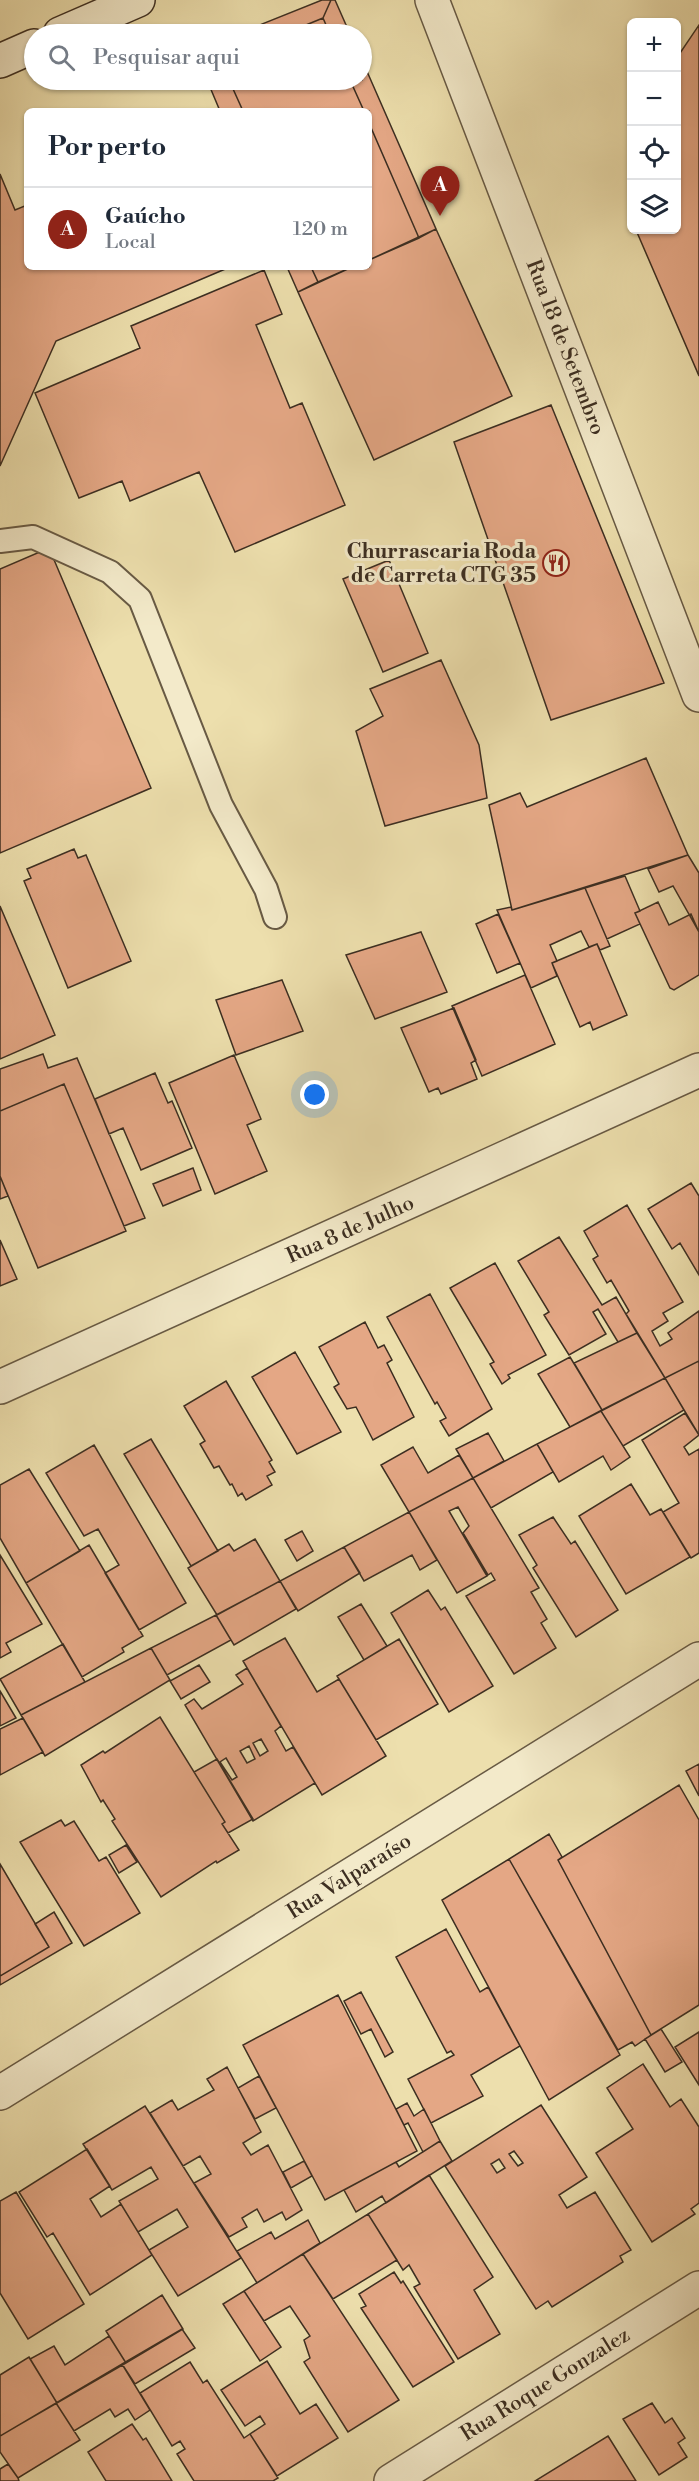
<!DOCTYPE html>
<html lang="pt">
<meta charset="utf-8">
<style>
:root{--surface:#fff;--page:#f2f2f3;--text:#1f2937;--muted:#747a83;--line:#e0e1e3;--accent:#8f2418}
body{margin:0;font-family:"Libre Bodoni",serif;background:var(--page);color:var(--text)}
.controls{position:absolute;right:18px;top:18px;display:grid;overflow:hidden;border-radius:9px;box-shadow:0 2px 4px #0004}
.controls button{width:54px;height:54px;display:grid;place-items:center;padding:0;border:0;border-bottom:2px solid var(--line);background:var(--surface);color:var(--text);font:30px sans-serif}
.you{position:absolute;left:315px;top:1095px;width:21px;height:21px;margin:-15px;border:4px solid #fff;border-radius:50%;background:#1a73e8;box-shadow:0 0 0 9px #1a73e833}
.badge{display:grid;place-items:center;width:39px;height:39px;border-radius:50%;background:var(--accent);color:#fff;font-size:20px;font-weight:700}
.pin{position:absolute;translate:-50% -50px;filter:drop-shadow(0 2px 3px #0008)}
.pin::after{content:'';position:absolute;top:32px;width:21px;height:18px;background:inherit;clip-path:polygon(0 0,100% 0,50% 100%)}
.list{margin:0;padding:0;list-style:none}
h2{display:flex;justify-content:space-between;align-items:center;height:78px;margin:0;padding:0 24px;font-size:26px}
h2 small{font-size:20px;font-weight:400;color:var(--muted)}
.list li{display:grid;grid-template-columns:39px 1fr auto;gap:18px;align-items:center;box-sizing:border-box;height:84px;padding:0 24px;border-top:2px solid var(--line)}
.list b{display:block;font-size:22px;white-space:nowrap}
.list p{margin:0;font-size:20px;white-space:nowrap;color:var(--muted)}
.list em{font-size:20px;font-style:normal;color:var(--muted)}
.icon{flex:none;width:33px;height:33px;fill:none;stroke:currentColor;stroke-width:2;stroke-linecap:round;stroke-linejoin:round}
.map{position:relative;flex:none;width:699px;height:2481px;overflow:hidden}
.search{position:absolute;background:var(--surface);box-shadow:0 2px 4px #0004;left:24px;top:24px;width:348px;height:66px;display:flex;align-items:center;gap:15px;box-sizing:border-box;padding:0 21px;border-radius:33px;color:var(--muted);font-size:22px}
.panel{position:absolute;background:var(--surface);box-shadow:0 2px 4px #0004;left:24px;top:108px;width:348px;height:162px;border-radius:9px}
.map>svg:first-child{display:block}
.building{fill:#e4a785;stroke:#3c2e21;stroke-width:1.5;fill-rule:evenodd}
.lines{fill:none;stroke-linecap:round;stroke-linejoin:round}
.service-casing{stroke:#685a44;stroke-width:26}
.minor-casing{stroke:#685a44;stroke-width:36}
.tertiary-casing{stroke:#685a44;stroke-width:36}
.secondary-casing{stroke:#3c2e21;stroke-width:36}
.service{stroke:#f3eaca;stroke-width:22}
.minor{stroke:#f3eaca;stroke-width:33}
.tertiary{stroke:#f3eaca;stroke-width:33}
.secondary{stroke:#f3eaca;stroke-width:33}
.labels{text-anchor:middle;stroke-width:6;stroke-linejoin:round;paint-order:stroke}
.street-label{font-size:21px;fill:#3c2e21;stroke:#f3eaca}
.poi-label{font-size:21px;font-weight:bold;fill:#3c2e21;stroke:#f3eaca;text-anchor:end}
</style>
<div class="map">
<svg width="699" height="2481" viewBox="0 0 699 2481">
<rect width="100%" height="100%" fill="#eddfad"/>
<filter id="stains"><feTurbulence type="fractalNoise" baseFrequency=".00333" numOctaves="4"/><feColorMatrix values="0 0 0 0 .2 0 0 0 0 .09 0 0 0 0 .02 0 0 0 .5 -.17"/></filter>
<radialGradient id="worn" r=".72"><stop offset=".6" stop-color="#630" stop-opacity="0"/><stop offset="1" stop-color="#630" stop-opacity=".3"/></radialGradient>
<path class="building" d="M322,0H331L323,18L284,34H237Z
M331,0H335L350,34H330L323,18Z
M323,18L330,34H284Z
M699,25V376L636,230H676V59Z
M362,60L436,229L419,238L369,123V111H364L350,80H362Z
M207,80H229L243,111H220Z
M229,80H350L364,111H243Z
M369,123L419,238L369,260Z
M0,174L15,210L27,205V267H230L56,341L0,466Z
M436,229L512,396L374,460L298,292L352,267H369V260Z
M287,267H311L318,282L298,292Z
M311,267H352L318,282Z
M264,270L282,314L256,325L290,408L302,403L345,505L235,552L199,472L130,501L122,481L79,498L35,393L140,348L131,326Z
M551,405L664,683L551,720L454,442Z
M49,548L151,788L0,853V569Z
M389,560L428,653L383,672L343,579Z
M441,660L479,745L487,798L385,826L356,731L383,716L370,689Z
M646,758L688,855L512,910L489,805L520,793L527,807Z
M74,849L78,858L86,855L131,961L68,988L24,881L31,878L27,869Z
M688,855L699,873V932L673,886L659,892L648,869Z
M625,876L640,911L635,913L640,924L607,939L585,888Z
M585,888L610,946L600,950L597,944L589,947L581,931L550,945L557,961L552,963L557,976L531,988L497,910L511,907L512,910Z
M658,902L669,925L691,914L699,932V975L674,990L670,988L635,913Z
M0,906L55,1035L0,1059Z
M498,914L520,963L497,973L476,924Z
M421,932L447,992L375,1019L346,955Z
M597,944L627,1015L593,1030L590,1022L580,1027L552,963Z
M525,975L555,1044L482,1076L452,1006Z
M282,980L303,1031L236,1055L216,1000Z
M454,1008L476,1060L471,1063L477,1079L441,1094L438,1088L429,1092L401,1028Z
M43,1054L48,1068L77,1058L145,1218L124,1226L64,1084L0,1111V1069Z
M234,1055L261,1119L247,1125L267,1171L215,1194L169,1083Z
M155,1073L168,1103L172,1101L192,1148L141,1170L123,1128L109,1134L95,1099Z
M64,1084L126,1231L38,1268L0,1176V1111Z
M193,1168L201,1190L163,1206L153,1184Z
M0,1176L8,1196L0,1199Z
M691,1183L699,1196V1275L680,1243L672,1249L648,1209Z
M627,1205L683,1302L663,1313L668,1321L652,1331L660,1346L672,1339L668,1333L699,1311V1361L665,1378L626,1314L629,1311L611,1280L607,1283L593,1259L598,1256L584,1231Z
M559,1237L602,1305L616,1297L637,1333L618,1342L598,1309L593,1312L606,1334L569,1355L544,1315L549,1312L518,1261Z
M0,1240L17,1279L0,1286Z
M495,1263L546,1355L508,1375L510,1378L502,1384L490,1364L494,1362L450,1288Z
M430,1294L492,1409L449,1436L440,1421L446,1418L437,1402L435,1404L387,1317Z
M365,1322L378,1348L384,1345L392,1360L387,1363L414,1417L373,1440L356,1407L347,1409L334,1387L339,1384L319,1347Z
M637,1333L665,1378L602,1410L574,1363Z
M295,1352L341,1432L297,1454L252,1377Z
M570,1357L602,1410L570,1427L538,1374Z
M699,1361V1435L665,1378Z
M665,1378L684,1410L623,1446L601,1411Z
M226,1381L272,1460L269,1462L275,1472L267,1476L272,1485L246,1500L242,1493L238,1496L232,1484L230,1485L219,1466L214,1468L200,1444L205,1441L184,1406Z
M601,1411L630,1457L611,1470L603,1456L559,1482L537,1444Z
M685,1413L699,1435L684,1447L689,1455L699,1449V1553L691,1558L663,1512L679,1503L642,1440Z
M488,1433L504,1461L473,1478L456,1449Z
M151,1439L218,1551L191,1566L124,1454Z
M537,1444L553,1472L491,1508L473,1478Z
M94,1445L186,1603L139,1630L105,1573L119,1565L98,1529L84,1536L46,1473Z
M413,1447L428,1473L459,1455L473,1478L409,1512L381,1465Z
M29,1469L80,1551L26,1583L0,1538V1485Z
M473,1478L539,1588L531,1592L547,1619L541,1623L556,1648L514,1674L466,1596L495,1580L491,1573L488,1575L463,1533L469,1526L458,1507L449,1511L487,1576L457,1593L409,1512Z
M631,1484L650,1515L661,1509L690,1557L626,1594L579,1516Z
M409,1512L437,1560L420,1570L412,1555L364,1581L344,1547Z
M553,1517L571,1544L575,1541L618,1610L576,1637L533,1568L537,1565L519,1535Z
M302,1531L313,1551L297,1561L285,1540Z
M255,1539L280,1581L217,1615L188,1568L229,1544L234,1551Z
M89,1545L143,1636L122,1648L124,1652L82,1677L26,1583Z
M344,1547L360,1573L298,1611L280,1581Z
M0,1555L42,1624L6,1643L11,1652L0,1658Z
M280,1581L296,1609L234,1645L216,1615Z
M428,1590L441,1610L445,1607L493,1686L449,1712L391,1613Z
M361,1604L387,1646L364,1660L338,1617Z
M216,1615L231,1640L167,1675L151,1648Z
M285,1638L317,1692L339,1679L386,1756L322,1795L243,1661Z
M399,1639L438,1704L376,1740L337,1676Z
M63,1644L85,1682L21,1715L0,1679Z
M151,1648L170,1680L45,1756L21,1715Z
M199,1665L210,1682L181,1699L170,1681Z
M247,1668L281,1726L275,1731L286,1751L293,1747L315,1783L253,1821L185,1705L194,1699L202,1709L243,1684L236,1675ZM261,1739L268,1751L260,1756L253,1743ZM249,1746L255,1759L247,1763L240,1751ZM226,1758L237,1777L232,1780L220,1762Z
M0,1691L16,1718L0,1726Z
M160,1717L225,1822L222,1824L239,1850L217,1863L216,1861L161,1897L112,1821L115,1819L103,1800L101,1802L81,1765L103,1751L105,1753Z
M23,1718L43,1752L0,1775V1729Z
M217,1759L253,1819L228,1833L222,1824L225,1822L194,1772Z
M699,1764V1796L686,1771Z
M679,1785L699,1820V2005L651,2035L558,1860Z
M61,1820L65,1826L74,1821L99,1861L106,1857L140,1913L84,1946L20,1842Z
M549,1834L562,1857L558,1860L651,2035L635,2046L632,2042L618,2050L509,1859Z
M126,1845L137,1862L119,1873L109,1855Z
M509,1859L620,2055L549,2100L442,1900Z
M0,1864L49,1947L0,1976Z
M54,1912L72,1943L0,1985V1976L49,1947L35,1924Z
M446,1929L480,1992L488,1987L520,2046L471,2075L483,2096L431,2123L408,2079L454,2055L451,2051L447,2053L396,1957Z
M361,1992L393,2052L385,2057L371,2029L361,2034L344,2001Z
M338,1995L417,2151L325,2200L243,2045Z
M661,2029L682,2062L665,2072L645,2039Z
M699,2032V2085L675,2047Z
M643,2064L670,2107L681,2099L699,2127V2203L691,2209L695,2214L652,2242L596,2153L633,2129L607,2088Z
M227,2067L261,2132L243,2143L251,2155L268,2145L302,2210L286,2220L282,2212L264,2222L257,2209L242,2218L247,2227L229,2237L194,2183L211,2174L200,2156L183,2166L150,2113L172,2100L178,2110L214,2090L207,2079Z
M259,2076L276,2108L255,2119L238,2088Z
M407,2103L414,2116L424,2109L440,2141L423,2152L408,2123L404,2125L396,2109Z
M541,2105L587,2177L559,2195L567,2208L595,2192L631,2250L620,2256L623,2262L552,2307L548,2301L536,2309L445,2166ZM514,2151L523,2163L518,2166L509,2154ZM499,2159L505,2168L497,2173L491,2164Z
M145,2106L241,2258L178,2296L149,2250L188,2227L177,2209L138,2232L119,2201L158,2179L151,2167L112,2190L83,2144Z
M440,2141L452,2161L386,2203L382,2196L356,2212L344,2190L396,2162L399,2167Z
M87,2149L110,2186L90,2199L101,2217L121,2204L152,2255L90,2295L53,2233L47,2237L19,2192Z
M304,2161L312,2176L291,2188L283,2172Z
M429,2175L493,2277L474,2290L500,2334L458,2359L414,2287L420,2284L409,2265L403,2270L368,2214Z
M16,2192L84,2304L28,2339L0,2293V2201Z
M368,2214L397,2260L333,2299L303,2254Z
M308,2220L320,2243L257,2283L237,2251L271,2232L275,2239Z
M303,2254L399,2400L348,2432L304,2362L310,2358L304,2340L310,2336L290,2306L264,2321L244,2291Z
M394,2272L401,2283L403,2281L454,2362L413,2387L361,2308L366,2306L359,2294Z
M244,2291L281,2347L260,2361L223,2304Z
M162,2295L183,2329L126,2363L106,2331Z
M182,2329L195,2348L135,2384L122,2364Z
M109,2336L126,2363L57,2403L30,2359L54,2346L65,2365Z
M29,2357L57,2403L0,2436V2375Z
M267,2361L300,2414L316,2404L338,2438L277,2476L250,2434L265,2424L260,2416L245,2426L221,2390Z
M190,2362L203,2383L207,2380L244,2438L250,2434L278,2478L273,2481H194L177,2454L185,2449L180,2441L172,2446L140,2393Z
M122,2364L150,2410L135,2420L128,2409L115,2417L110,2409L74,2431L56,2403Z
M56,2403L80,2440L18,2478L0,2452V2436Z
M652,2403L665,2423L672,2418L685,2438L678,2443L687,2457L659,2475L623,2419Z
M132,2424L143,2440L146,2438L172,2481H106L88,2452Z
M608,2436L636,2481H535Z
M8,2464L18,2478L19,2481H0V2469Z"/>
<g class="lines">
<defs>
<path id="service" d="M0,541L33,537L110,572L140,599L221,805L266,889L275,917"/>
<path id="minor" d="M432,0L699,695
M0,1387L699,1070
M391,2481L699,2288"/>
<path id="tertiary" d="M0,2093L699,1659"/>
<path id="secondary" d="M60,34L138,0
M0,61L34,46"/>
</defs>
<use href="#service" class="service-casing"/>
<use href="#minor" class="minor-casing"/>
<use href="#tertiary" class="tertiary-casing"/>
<use href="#secondary" class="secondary-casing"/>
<use href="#service" class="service"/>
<use href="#minor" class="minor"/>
<use href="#tertiary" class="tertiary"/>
<use href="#secondary" class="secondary"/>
</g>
<defs>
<symbol id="restaurant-ring" viewBox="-11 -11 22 22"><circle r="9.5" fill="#f3eaca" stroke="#8f2418" stroke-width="1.5"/><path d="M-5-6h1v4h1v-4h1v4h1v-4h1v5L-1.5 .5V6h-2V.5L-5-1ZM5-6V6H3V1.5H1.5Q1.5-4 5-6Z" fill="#8f2418"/></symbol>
</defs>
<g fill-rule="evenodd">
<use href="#restaurant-ring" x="541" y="548" width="30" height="30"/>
</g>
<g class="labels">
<g class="street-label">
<text transform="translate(566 347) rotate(69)" y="7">Rua 18 de Setembro</text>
<text transform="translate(350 1229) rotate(-24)" y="7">Rua 8 de Julho</text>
<text transform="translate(349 1876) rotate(-32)" y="7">Rua Valparaíso</text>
<text transform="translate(545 2384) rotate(-32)" y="7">Rua Roque Gonzalez</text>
</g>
<g class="poi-label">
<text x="536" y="558">Churrascaria Roda<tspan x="536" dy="24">de Carreta CTG 35</tspan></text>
</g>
</g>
<rect width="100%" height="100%" filter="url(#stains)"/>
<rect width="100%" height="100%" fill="url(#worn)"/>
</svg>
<div class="controls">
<button>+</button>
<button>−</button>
<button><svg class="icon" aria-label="locate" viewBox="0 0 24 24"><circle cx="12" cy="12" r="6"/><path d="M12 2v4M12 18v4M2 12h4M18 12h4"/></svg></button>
<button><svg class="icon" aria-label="layers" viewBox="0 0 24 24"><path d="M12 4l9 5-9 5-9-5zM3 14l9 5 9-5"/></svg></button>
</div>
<div class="you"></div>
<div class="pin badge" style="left:440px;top:216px">A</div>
<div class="search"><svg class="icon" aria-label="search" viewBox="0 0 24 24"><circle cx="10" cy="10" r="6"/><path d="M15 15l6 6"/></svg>Pesquisar aqui</div>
<section class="panel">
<h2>Por perto<small></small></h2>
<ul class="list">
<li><span class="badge">A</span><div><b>Gaúcho</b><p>Local</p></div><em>120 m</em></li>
</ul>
</section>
</div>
